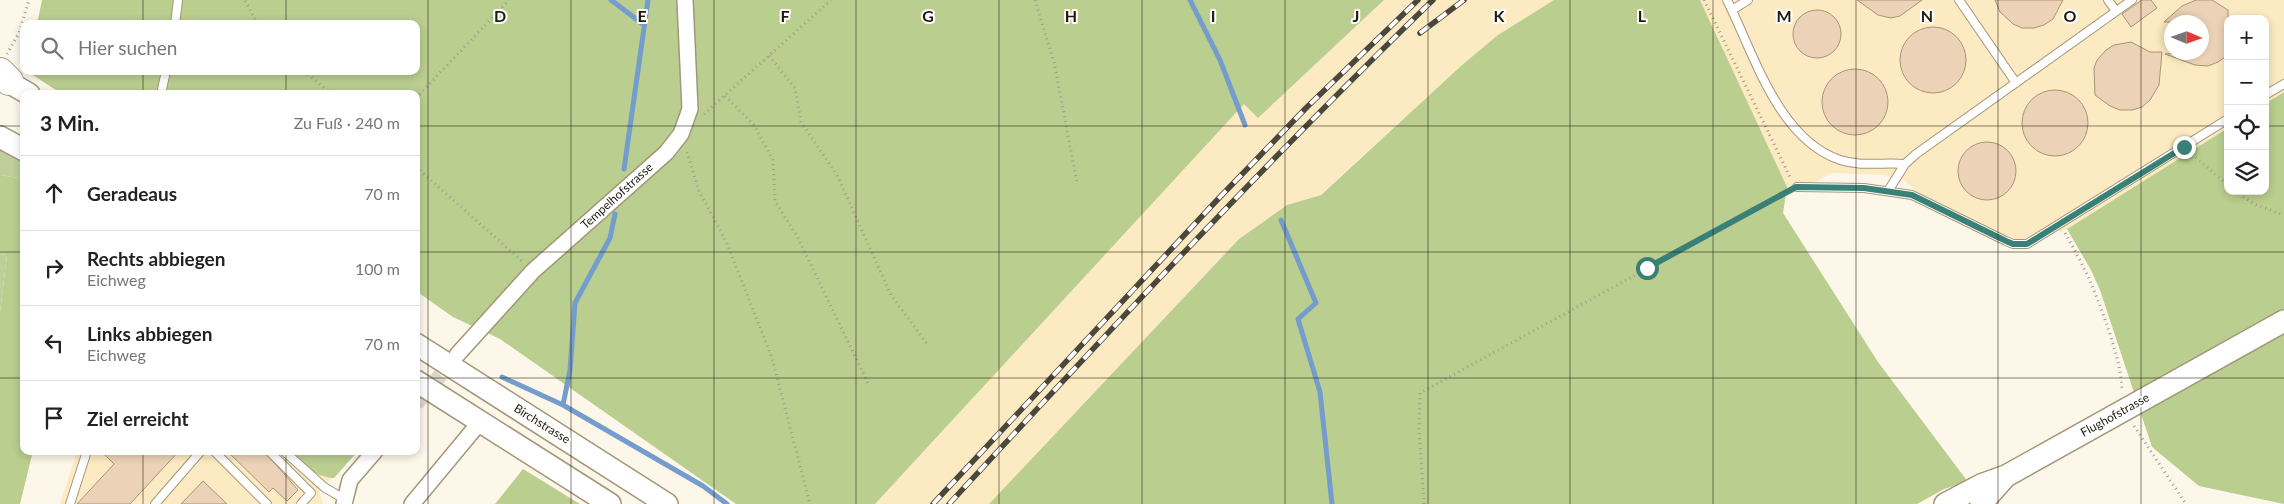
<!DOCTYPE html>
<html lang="de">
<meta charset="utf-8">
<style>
:root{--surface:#fff;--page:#f2f2f2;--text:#222;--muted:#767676;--line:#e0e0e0}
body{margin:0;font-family:Lato,sans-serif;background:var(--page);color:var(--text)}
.controls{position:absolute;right:15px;top:15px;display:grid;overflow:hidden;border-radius:10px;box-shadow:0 2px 8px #0003}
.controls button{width:45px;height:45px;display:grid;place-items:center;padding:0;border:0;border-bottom:1px solid var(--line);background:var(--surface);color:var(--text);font:25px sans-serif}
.compass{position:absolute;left:2164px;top:15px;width:45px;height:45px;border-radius:50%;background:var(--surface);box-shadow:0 2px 8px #0003;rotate:92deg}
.stop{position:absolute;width:15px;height:15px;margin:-11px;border:4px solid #398077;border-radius:50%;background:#fff}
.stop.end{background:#398077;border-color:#fff;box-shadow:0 1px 5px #0008}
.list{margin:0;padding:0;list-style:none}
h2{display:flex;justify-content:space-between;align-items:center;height:65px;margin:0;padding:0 20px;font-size:21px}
h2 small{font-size:16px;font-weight:400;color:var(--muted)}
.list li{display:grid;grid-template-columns:32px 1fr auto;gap:15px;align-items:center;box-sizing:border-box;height:75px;padding:0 20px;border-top:1px solid var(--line)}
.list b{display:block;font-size:19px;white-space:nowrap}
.list p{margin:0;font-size:16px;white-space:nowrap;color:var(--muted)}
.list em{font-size:16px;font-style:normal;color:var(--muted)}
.icon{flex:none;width:28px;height:28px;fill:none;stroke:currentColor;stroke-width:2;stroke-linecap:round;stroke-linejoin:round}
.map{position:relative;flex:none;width:2284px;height:504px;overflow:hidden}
.search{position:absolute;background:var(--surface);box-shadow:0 2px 8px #0003;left:20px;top:20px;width:400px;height:55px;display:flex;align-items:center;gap:12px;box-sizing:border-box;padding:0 18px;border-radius:10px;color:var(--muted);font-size:19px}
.panel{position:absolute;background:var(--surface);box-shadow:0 2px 8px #0003;left:20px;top:90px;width:400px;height:365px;border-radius:10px}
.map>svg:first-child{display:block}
.built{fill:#fcebc2;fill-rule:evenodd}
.green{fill:#becf9b}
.forest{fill:#bace8f}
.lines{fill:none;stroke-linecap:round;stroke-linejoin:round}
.stream{stroke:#749ccd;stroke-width:5}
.building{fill:#ecd3b7;stroke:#a99277}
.street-tunnel{stroke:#dcd6c9;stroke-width:15;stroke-dasharray:15 8;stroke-linecap:butt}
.lane-casing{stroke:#a49778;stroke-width:10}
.street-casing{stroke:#a49778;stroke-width:18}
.secondary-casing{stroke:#a49778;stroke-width:24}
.highway-casing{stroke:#a49778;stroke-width:30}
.path{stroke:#a19b8f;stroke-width:3;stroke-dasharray:1 4;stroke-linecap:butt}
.lane{stroke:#fff;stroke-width:8}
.street{stroke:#fff;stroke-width:15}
.secondary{stroke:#fff;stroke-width:21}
.highway{stroke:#fff;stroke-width:28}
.rail-casing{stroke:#4c473b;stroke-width:5.5}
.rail{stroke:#fff;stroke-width:4;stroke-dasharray:11;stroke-linecap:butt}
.route{stroke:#398077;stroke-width:6}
.grid{fill:none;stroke:#201b0f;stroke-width:1;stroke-opacity:0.55}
.labels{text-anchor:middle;stroke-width:4;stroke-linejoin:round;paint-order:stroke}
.street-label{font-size:12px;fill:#201b0f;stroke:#fff}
.grid-label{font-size:16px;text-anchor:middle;font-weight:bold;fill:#201b0f;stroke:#fff;stroke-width:4;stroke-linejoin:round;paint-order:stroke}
</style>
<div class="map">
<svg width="2284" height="504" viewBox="0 0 2284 504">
<rect width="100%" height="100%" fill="#fdf7ea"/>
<path class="built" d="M1384,0H1554L1498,35L1462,65L1320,195L1287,205L1239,239L989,504H875L1244,103L1258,118Z
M1700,0H2284V92L2265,104V19H2228V128L2060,233L2054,222L2025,240H2015L1919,194L1905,181L1885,175L1832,173L1790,195ZM2172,22H2202V52H2172Z
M77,451H356L319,492L323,504H60Z"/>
<path class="green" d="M0,145L24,159V179L0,175Z
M0,254L7,255L0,312Z"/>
<path class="forest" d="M42,0H1384L1258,118L1244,104L875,504H736L500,339L453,317L416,291V94H62L28,72L416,71V24H37Z
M1554,0H1700L1787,187L1783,213L1878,362L1968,482L1944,489L1917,504H989L1239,239L1287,205L1321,195L1462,65L1498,35Z
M2284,92V504L2199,486L2152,447L2100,290L2091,270L2067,229L2228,128V191H2265V104Z
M0,175L24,179V451H33L20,504H0V312L7,255L0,254Z
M289,451H358L334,478C315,477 302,464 289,451Z
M523,469L580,504H495Z"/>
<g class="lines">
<path class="stream" d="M611,0L644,25
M1190,0L1220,60L1245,125
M624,169L648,0
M1281,220L1316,303L1298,319L1320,392L1332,504
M502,377L563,405L703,486L727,504
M563,405L570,370L575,303L610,238L615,214"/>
</g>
<path class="building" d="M1857,0H1922L1900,16L1891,18L1878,15Z
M1995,0H2063L2053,19L2044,25L2034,28H2022L2013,24L2000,12Z
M2142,0H2151L2157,8L2131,27L2122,14Z
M2196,0H2212L2228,10V55L2218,62L2208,66L2195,65L2165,54L2202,52V22H2164L2182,6Z
M1793 34a24 24 0 1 1 48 0a24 24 0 1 1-48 0Z
M1900 60a33 33 0 1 1 66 0a33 33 0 1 1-66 0Z
M2131,42L2150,52H2162L2159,85L2150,100L2142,107L2132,110H2120L2110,106L2095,95L2094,68L2097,60L2106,50L2114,45Z
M1822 102a33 33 0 1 1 66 0a33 33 0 1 1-66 0Z
M2022 123a33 33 0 1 1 66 0a33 33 0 1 1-66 0Z
M1958 171a29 29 0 1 1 58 0a29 29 0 1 1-58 0Z
M101,451H179L130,504H77L114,464Z
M227,451H264L298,490L287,501L273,488L269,492Z
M203,481L227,504H181Z"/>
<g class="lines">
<path class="street-tunnel" d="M416,404L454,359"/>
<defs>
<path id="lane" d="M1727,0C1754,54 1778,139 1840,160C1862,167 1883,162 1905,164
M1959,0L2016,83
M2108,0L2116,11
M1732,10L1748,0
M175,24L178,0
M161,94L166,71
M2265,95L2284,84
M1797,187L1864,188L1912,195L2006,241L2013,244H2027L2228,119
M1888,191L1905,164L1916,154L2132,0
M214,451L267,504
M269,451L311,493L301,504
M284,451L324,487L344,499
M70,504L87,451
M155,504L201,451"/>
<path id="street" d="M457,355L533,271L666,153L681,134L690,109L685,0
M344,504L350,480L375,451
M412,504L480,422"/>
<path id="secondary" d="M0,77L29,94
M0,137L24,150
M416,344L667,504
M416,381L610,504
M1945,504L1981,485L2006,476L2284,321
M1981,504L2006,476"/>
<path id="highway" d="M0,72L9,81"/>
</defs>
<use href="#lane" class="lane-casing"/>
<use href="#street" class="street-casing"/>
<use href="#secondary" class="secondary-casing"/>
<use href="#highway" class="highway-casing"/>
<path class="path" d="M1035,0L1054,62L1077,183
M1704,0L1791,179
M245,1L258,24
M7,54L19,33L29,0
M769,56L795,88L801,122L837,175L891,295L927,344
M304,71L331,94
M725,96L754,125L773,160L775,201L798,238L868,383
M416,98L509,0
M704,114L831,0
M687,152L699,191L726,241L772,358L810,504
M2192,154L2228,185
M416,167L523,262
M2235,191L2254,204L2284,215
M2065,233C2086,269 2097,295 2110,334C2116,353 2121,370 2122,390
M2134,426L2186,504
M1424,504L1419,429L1420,393L1789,191"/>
<use href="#lane" class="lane"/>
<use href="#street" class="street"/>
<use href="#secondary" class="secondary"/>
<use href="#highway" class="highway"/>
<defs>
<path id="rail" d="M1420,33L1464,0
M933,504L1219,198L1307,107L1418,0
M949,504C1107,333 1266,162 1433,0"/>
</defs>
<use href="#rail" class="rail-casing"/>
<use href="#rail" class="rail"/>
</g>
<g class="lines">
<path class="route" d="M1647,268L1796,187L1864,188L1912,195L2006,241L2013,244H2027L2184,147"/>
</g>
<path class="grid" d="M143,0V24M286,0V24M428,0V504M571,0V504M714,0V504M856,0V504M999,0V504M1142,0V504M1285,0V504M1428,0V504M1570,0V504M1713,0V504M1856,0V504M1998,0V504M2141,0V504M143,71V94M286,71V94M0,126H24M416,126H2228M2265,126H2284M0,252H24M416,252H2284M0,378H24M416,378H2284M143,451V504M286,451V504"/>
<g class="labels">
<g class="street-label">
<text transform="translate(617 196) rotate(-42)" y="4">Tempelhofstrasse</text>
<text transform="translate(2115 415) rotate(-29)" y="4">Flughofstrasse</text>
<text transform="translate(542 424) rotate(32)" y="4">Birchstrasse</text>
</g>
</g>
<g class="grid-label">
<text x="500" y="22">D</text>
<text x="642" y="22">E</text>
<text x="785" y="22">F</text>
<text x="928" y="22">G</text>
<text x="1071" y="22">H</text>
<text x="1213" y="22">I</text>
<text x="1356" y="22">J</text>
<text x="1499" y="22">K</text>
<text x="1642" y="22">L</text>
<text x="1784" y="22">M</text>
<text x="1927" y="22">N</text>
<text x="2070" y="22">O</text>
</g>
</svg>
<div class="controls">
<button>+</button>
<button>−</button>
<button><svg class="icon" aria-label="locate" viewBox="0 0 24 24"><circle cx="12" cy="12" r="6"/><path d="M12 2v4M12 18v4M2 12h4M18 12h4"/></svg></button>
<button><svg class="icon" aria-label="layers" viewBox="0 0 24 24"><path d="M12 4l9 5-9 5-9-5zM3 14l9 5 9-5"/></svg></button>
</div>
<svg class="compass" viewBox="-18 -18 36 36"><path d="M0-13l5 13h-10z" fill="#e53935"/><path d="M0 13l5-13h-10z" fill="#767676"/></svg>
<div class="stop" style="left:1647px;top:268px"></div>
<div class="stop end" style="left:2184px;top:147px"></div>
<div class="search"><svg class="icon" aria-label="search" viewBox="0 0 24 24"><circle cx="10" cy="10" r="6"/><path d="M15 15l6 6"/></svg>Hier suchen</div>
<section class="panel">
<h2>3 Min.<small>Zu Fuß · 240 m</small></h2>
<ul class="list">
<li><svg class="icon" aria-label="ahead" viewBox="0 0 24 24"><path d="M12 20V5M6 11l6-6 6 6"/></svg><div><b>Geradeaus</b></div><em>70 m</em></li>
<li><svg class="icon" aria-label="right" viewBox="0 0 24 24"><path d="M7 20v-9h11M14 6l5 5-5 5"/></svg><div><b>Rechts abbiegen</b><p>Eichweg</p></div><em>100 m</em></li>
<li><svg class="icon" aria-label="left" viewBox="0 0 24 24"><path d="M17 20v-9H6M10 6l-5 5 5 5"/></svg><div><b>Links abbiegen</b><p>Eichweg</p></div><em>70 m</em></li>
<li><svg class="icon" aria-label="arrive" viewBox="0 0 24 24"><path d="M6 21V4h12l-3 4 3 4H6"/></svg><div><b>Ziel erreicht</b></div></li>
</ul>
</section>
</div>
